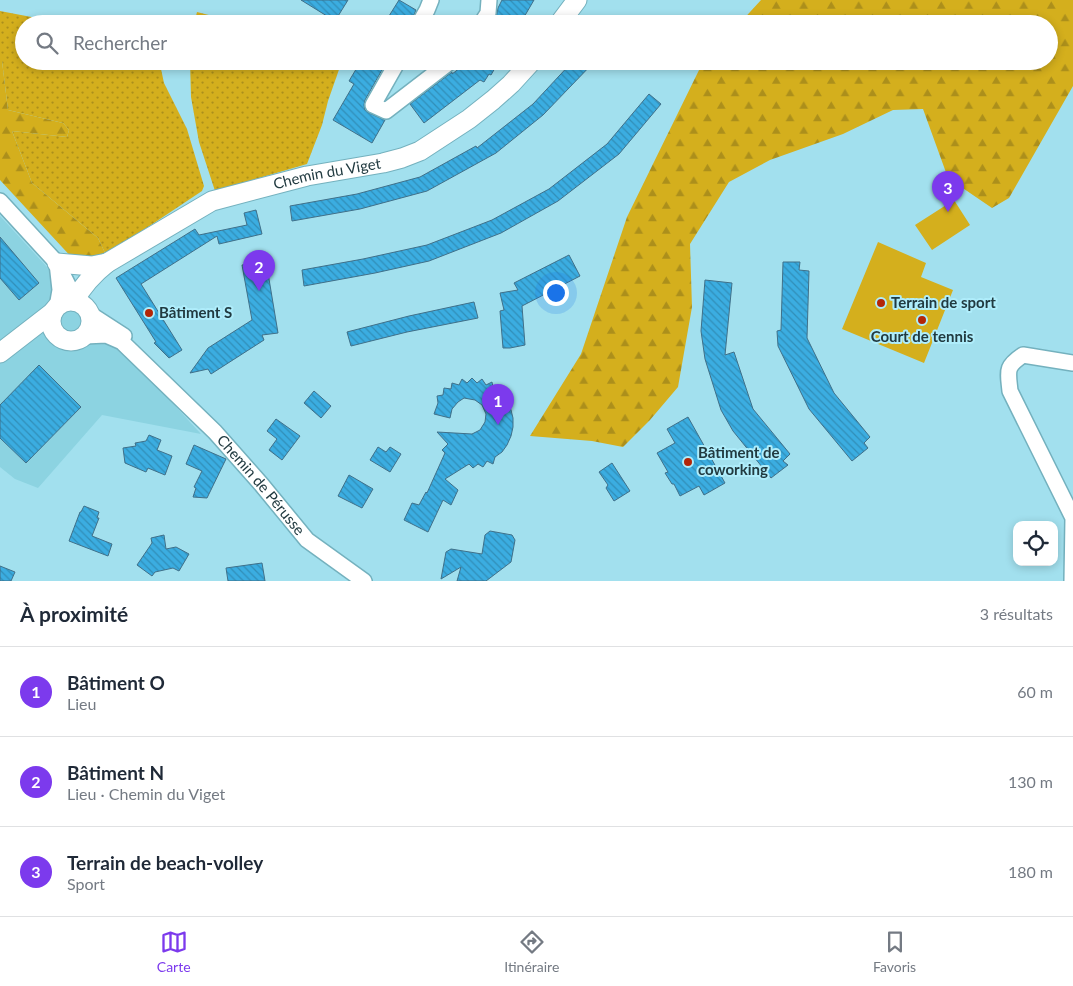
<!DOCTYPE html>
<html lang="fr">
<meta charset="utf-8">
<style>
:root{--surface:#fff;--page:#f6f6f7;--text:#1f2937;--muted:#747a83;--line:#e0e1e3;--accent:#7c3aed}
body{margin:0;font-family:Lato,sans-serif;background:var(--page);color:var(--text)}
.controls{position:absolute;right:15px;bottom:15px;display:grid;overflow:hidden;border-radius:10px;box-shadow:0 2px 8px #0003}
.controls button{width:45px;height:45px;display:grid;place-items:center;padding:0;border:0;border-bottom:1px solid var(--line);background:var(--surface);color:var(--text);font:25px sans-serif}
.you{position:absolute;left:555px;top:292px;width:18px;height:18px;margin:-12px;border:4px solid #fff;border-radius:50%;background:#1a73e8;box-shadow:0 0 0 8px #1a73e833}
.badge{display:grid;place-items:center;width:32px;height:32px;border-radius:50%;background:var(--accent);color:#fff;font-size:16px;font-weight:700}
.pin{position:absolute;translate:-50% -41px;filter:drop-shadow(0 1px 2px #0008)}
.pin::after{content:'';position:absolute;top:26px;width:18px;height:15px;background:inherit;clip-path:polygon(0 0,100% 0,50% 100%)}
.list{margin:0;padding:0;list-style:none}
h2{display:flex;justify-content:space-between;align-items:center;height:65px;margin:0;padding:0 20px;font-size:21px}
h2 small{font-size:16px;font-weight:400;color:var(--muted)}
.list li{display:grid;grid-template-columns:32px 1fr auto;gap:15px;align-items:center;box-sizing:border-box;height:90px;padding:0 20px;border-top:1px solid var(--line)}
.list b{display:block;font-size:19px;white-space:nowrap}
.list p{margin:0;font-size:16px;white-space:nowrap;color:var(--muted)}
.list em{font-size:16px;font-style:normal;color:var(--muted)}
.icon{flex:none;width:28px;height:28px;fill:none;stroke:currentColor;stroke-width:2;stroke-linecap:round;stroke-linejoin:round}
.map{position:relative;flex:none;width:1073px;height:581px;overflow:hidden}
.search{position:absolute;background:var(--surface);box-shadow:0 2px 8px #0003;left:15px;right:15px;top:15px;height:55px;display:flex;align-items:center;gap:12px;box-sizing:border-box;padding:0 18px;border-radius:28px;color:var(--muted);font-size:19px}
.sheet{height:335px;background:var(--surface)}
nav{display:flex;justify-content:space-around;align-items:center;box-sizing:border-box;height:70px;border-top:1px solid var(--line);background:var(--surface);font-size:14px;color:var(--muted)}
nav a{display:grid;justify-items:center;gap:2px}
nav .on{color:var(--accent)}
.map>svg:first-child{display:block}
.built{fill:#8cd3e1}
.grass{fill:url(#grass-dots)}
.forest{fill:url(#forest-firs)}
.garden{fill:#d4af1d}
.building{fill:url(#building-back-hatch);stroke:#407089}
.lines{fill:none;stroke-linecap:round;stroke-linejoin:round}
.minor-casing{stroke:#74b1be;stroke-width:18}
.tertiary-casing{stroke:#74b1be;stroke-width:21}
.minor{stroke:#fff;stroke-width:15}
.tertiary{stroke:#fff;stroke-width:19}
.poi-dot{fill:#b32608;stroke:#afedfb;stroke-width:2}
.labels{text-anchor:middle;stroke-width:4;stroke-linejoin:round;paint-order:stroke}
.street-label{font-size:15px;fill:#213a40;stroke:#afedfb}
.poi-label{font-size:15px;font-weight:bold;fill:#213a40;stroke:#afedfb;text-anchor:start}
</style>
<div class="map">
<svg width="1073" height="581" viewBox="0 0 1073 581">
<defs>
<pattern id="grass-dots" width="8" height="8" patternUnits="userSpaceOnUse" patternTransform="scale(1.25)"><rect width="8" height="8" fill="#d4af1d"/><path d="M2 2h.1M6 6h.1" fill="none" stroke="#ac8f1b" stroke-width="1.8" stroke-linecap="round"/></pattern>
<pattern id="forest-firs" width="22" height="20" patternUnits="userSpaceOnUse" patternTransform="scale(1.25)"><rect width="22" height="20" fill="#d4af1d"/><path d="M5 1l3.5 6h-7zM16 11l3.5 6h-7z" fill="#ac8f1b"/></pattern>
<pattern id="building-back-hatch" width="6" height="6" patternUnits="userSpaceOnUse" patternTransform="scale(1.25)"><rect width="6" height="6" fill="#3bade1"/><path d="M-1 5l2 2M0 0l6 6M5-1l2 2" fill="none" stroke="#318eb8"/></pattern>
</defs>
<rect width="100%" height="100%" fill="#a2e0ee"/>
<path class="built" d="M0,216L201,434L102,415L38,488L15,479L0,467Z"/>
<path class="grass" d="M0,11L68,24H24V61H144V66L161,69L164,83L187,129L204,186L202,191L106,255L98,238L32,183L12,131L67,137L69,130L63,123L8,110L2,61H0Z
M197,12L244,24H194Z
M190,61H342L328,101L322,125L307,164L215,191L199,142L191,97Z"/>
<path class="forest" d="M761,0H1073V86L1009,198L992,208L948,178L923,109L893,110L843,134L770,160L729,182L690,244L692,307L678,387L650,420L623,447L592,441L530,436L581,354L627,217L701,66L705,61H1049V24H739Z
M0,61H2L8,110L63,123L69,130L67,137L12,131L32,183L98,238L106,255L75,261L0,180Z"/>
<path class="garden" d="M954,200L970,225L932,250L915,225Z
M878,242L926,263L921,277L953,290L924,363L842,329Z"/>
<path class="building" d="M301,0H348L335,21Z
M399,0L416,10L410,24H384Z
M502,0H534L520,24H492L496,18L498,8Z
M361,61H387L365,100L364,105L365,110L369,113L385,120L372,143L333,120L354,84L349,81Z
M467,61H499L491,75L489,74L484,82L480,80L424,123L410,104L452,72V74L468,62Z
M573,61H595L543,115L496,153L427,191L360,209L292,221L290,206L357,194L420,177L476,146L477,148L533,104Z
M649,94L661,104L619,154L558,201L501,233L429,261L375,273L304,286L302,270L363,259L427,245L492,220L549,189L607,144Z
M256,210L262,234L219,244L217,236L141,284L182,350L169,358L154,343L156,342L116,278L195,229L199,235L247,225L244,213Z
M0,237L39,283L19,300L0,278Z
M569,255L580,276L522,306L525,345L510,348H503L500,311L504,310L500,293L518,290L514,283Z
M266,261L278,333L262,335L264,340L211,374L208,369L190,373L208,348L252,320L242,265Z
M783,262H800L799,270L809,271L807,338L834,393L870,437L864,443L868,448L852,461L809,409L778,346L777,331L781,330Z
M705,280L732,283L725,355L734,352L753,409L790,454L783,461L788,465L771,478L733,431L721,410L705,359L701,331Z
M474,302L478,318L407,332L351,346L347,332L409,316Z
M39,365L81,407L26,463L0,438V405Z
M472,378L477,383L482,379L486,385L492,382L495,398L503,396L507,401L511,410L513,418V427L511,436L507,445L502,452L495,457L493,464L487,461L483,467L478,464L473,468L469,464L445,479L458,490L451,505L443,500L428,532L404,520L412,503L419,505L426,492L427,493L445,453L442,450L448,444L437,432L472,434L480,430L485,422L486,414L482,405L475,400L464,398L458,402L452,409L450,418L434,414L438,403L437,396L443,395L444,388L451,389L452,383L459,385L462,379L467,383Z
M314,391L331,406L321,418L304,403Z
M688,417L725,483L704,495L699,486L680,496L674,484H672L665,473L668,472L657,453L675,443L667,429Z
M276,419L300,436L282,460L269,450L277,439L267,431Z
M149,435L161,440L157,450L172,456L165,475L148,468L146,472L125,463L123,448L136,446L135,443L146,441Z
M194,445L226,459L207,498L193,497L196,488L194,487L202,471L186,464Z
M378,447L386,452L390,447L401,454L390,472L370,460Z
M612,463L630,491L614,501L606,488L608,485L599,472Z
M349,475L373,489L362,508L338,496Z
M84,506L99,512L97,518H99L92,536L112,544L108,556L69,541L80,512H81Z
M490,531L512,535L515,540L511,562L486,581H457L461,567L441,579L446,552L451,549L482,554L485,535Z
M164,535L166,549L176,547L189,554L179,571L173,568L155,572L152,576L137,565L152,543L151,538Z
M262,563L265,581H228L226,568Z
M0,566L15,572L11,581H0Z"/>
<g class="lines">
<defs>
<g id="minor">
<path d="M419,24L427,10L431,0"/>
<path d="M481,24L488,13L489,0"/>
<path d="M398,61L373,105L386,111L451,61"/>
<path d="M0,201L57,263"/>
<path d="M57,307L60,290L57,263L70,289L71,301"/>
<path d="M90,314L124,336"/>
<path id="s1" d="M85,336L106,335L122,342L215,432L261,484L307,540L364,581"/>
<path d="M1072,581L1073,518L1010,391C1008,371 1005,367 1023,355L1073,363"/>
</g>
<g id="tertiary">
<path d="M559,24L577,0"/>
<path d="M57,263L92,266L107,263"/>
<path id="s2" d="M74,301C83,285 93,274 107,263L212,201L307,176L383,163L402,158L420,151L469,119L493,100L511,84L532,61"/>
<circle cx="71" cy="321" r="20"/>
<path d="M0,353L53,312"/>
</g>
</defs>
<use href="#minor" class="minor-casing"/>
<use href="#tertiary" class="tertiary-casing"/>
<use href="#minor" class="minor"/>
<use href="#tertiary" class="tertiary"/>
</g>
<g class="poi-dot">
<circle cx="881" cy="303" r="5"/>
<circle cx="149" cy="313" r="5"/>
<circle cx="922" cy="320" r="5"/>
<circle cx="688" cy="462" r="5"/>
</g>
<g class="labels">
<g class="street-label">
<text dy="5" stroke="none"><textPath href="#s2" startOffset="291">Chemin du Viget</textPath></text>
<text dy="5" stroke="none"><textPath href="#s1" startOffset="238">Chemin de Pérusse</textPath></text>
</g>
<g class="poi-label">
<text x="891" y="308">Terrain de sport</text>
<text x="159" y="318">Bâtiment S</text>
<text x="922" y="342" text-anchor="middle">Court de tennis</text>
<text x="698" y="458">Bâtiment de<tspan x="698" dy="17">coworking</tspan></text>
</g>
</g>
</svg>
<div class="controls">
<button><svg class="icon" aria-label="locate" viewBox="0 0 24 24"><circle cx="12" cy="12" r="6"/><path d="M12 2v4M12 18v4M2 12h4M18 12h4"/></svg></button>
</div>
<div class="you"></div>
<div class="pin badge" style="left:498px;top:425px">1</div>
<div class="pin badge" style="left:259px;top:291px">2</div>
<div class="pin badge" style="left:948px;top:212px">3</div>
<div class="search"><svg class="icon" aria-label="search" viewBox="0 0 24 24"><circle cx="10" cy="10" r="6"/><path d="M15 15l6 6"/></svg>Rechercher</div>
</div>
<section class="sheet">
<h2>À proximité<small>3 résultats</small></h2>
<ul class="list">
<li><span class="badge">1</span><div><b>Bâtiment O</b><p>Lieu</p></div><em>60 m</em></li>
<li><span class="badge">2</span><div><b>Bâtiment N</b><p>Lieu · Chemin du Viget</p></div><em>130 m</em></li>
<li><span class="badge">3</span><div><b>Terrain de beach-volley</b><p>Sport</p></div><em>180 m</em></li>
</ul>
</section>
<nav>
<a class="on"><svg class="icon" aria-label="map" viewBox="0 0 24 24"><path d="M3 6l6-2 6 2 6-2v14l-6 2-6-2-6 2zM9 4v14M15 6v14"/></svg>Carte</a>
<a><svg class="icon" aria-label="directions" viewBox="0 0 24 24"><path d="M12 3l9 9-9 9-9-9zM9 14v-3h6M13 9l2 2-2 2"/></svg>Itinéraire</a>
<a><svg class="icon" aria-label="saved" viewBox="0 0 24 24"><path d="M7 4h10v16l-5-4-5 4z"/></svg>Favoris</a>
</nav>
